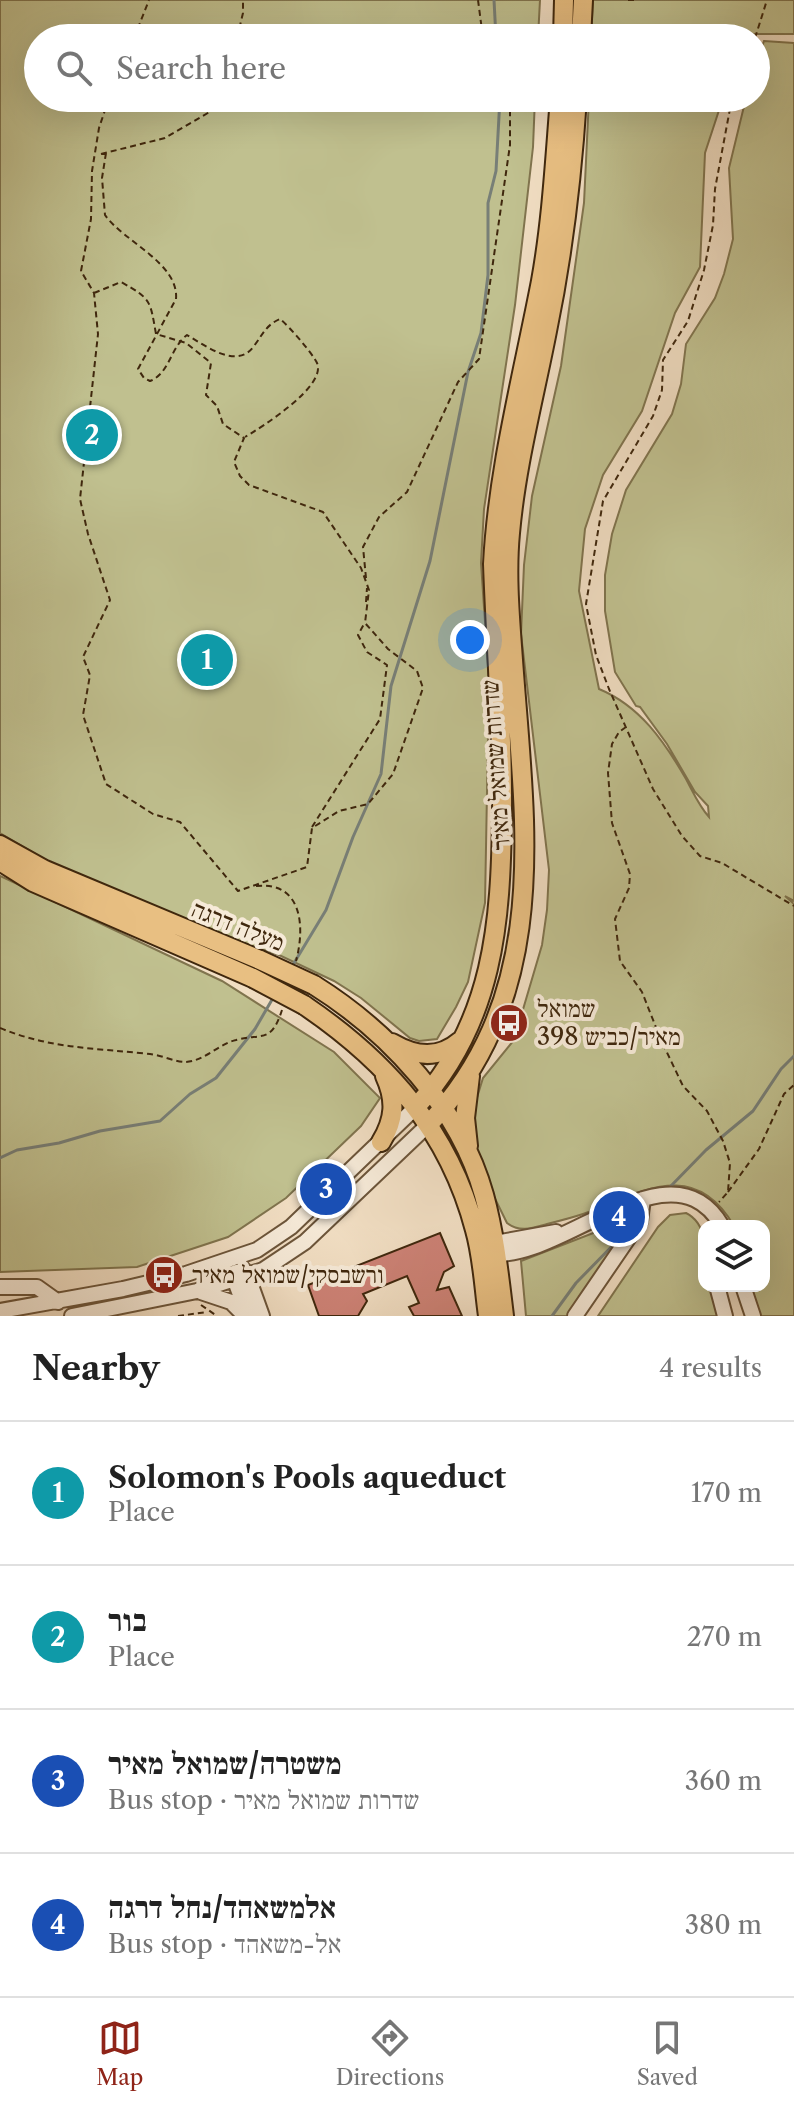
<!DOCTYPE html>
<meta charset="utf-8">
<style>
:root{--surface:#fff;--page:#f6f6f6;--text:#222;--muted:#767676;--line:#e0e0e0;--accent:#8f2418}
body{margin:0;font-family:"Libre Caslon Text","Frank Ruhl Libre",serif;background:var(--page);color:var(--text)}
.controls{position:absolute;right:24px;bottom:24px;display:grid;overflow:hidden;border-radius:16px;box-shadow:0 8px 32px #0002}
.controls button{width:72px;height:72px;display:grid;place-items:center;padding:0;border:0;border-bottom:2px solid var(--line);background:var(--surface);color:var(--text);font:40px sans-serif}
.you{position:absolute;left:470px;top:640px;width:28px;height:28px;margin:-20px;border:6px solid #fff;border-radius:50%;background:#1a73e8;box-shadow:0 0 0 12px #1a73e833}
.badge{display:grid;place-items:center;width:52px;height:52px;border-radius:50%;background:var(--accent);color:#fff;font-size:26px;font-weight:700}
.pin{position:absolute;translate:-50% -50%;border:4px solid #fff;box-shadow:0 2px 8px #0006}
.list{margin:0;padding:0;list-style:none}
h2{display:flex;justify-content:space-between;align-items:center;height:104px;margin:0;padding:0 32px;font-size:34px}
h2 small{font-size:26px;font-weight:400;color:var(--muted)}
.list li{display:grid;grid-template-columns:52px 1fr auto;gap:24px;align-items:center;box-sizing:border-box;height:144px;padding:0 32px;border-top:2px solid var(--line)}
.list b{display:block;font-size:30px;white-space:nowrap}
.list p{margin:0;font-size:26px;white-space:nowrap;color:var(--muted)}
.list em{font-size:26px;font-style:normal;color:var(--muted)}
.icon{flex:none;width:44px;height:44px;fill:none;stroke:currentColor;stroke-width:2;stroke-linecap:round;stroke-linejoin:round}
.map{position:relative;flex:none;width:794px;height:1316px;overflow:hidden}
.search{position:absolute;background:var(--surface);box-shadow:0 8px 32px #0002;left:24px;right:24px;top:24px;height:88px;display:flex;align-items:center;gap:20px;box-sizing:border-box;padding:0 28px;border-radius:44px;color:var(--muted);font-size:30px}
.sheet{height:680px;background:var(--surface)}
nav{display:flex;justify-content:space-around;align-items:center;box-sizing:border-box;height:112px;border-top:2px solid var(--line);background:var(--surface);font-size:22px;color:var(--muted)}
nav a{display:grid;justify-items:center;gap:4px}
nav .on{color:var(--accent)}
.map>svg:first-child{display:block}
.green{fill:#c0c08f;stroke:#80744e;stroke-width:2}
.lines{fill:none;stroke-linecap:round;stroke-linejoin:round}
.stream{stroke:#787f77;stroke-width:3}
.building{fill:#cd8276;stroke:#3f270d;stroke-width:2}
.minor-casing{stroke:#6c553a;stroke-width:18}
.major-casing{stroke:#3f270d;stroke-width:22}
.path{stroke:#3f270d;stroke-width:2;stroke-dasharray:6 4;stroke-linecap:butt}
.minor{stroke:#f6ead8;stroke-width:14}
.major{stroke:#e8bf82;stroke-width:18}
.major-bridge-casing{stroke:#3f270d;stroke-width:22;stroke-linecap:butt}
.major-bridge{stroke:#e8bf82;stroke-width:18}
.labels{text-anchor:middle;stroke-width:8;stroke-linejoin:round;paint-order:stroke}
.street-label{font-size:24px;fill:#3f270d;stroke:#f6ead8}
.poi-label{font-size:24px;fill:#3f270d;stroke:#f6ead8;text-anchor:start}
</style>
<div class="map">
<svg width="794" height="1316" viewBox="0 0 794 1316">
<rect width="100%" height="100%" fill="#f1dec3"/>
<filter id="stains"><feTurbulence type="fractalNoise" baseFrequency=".0025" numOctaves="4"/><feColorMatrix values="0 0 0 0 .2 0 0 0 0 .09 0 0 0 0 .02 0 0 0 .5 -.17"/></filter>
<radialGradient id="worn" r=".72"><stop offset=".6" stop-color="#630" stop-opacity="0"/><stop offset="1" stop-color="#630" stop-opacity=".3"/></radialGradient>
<path class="green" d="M0,0H540L538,38H38V98H535L533,147L515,305L484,509L481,563L489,681L485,903L468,982L456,1007L437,1039L419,1041L410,1038L361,998L334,981L279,955L243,943L54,865L0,833Z
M593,0H794V34H746L744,38H591Z
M764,41L794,43V901L785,896L794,904V1316H760L751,1286H764V1226H734C693,1156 639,1194 583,1214C571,1218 559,1221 547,1224C533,1228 520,1233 507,1223L477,1162L473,1134L475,1104L483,1078L514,1040L542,945L547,910L549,870L521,634L524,565L532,496L561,366L584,203L589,98H723L705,153L700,267L675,313L642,411L603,475L585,529L579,591L599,689C640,706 664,741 686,779C693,792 699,806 709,817L708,806L695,792L667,744L640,707L636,706L615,672L605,611V575L612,534L626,490L672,414L681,384L686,344L715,298L724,274L733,239L729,168L746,98H756V64Z
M0,876L222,981L334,1052L380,1098L361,1126L286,1198L228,1237L137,1267L0,1272Z
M686,1213C712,1226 704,1262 704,1286H714L721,1316H598L658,1227L670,1215Z
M637,1216L570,1316H526L521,1261Z"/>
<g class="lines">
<path class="stream" d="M494,0L496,38
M291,968L326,910L353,837L381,774L391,686L430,561L468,372L481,333L488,275V203L496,171L500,98
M0,1158L17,1150L59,1143L100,1131L160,1121L190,1094L216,1078L255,1029L273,998
M668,1189L706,1150L753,1111L781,1069L794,1056
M552,1316L576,1283L621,1237"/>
</g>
<path class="building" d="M440,1233L454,1266L444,1272L437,1290L449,1287L462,1316H414L409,1307L419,1303L407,1276L363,1294L367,1301L358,1316H319L308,1285Z"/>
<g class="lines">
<defs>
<path id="minor" d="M487,1248L495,1243L556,1232
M488,1253C558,1266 670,1137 722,1226
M243,1269L248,1277L262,1316
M236,1272L235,1281L248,1316
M717,1286L725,1316
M743,1286L753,1316
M0,1287H37L58,1302
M201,1292L231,1302L245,1316
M0,1311L123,1289L186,1274L257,1250L291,1227L416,1107
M72,1316L197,1291L263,1270L305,1242L429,1124
M575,1316L640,1221L643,1199"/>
<path id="major" d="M563,38L564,0
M581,38L583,0
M0,845L45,870L260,960
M0,861L33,882L253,978
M314,985C389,1032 460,1108 484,1195C495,1235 499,1275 504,1316
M304,1005C388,1062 449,1131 475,1230C483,1258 484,1288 488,1316
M392,1043C416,1057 439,1059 460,1041
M416,1107C494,1022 501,922 502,813C503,730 496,647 493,564C498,468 523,375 541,281C552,220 555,159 560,98
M429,1124C553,992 525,825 513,660C510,618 506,575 510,533C516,465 534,398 547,331C563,254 572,177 577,98
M381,1142C395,1119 396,1100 385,1076
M468,1146L465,1118L470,1076"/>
</defs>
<use href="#minor" class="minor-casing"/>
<use href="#major" class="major-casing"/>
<path class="path" d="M478,0L483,38
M628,0H635
M134,38L149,0
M237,38L243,13V0
M755,38L767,0
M732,98L715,189L713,225L704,270L688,321L663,360L662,390L653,416L603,501L586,604L596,655L609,689L653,789L682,836L700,856L722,863L794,906
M106,153L102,178L105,215C124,242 179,263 176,299L138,369L144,378L150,381C170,373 170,348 187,335C206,346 237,370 254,346C263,334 266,325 280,319C288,325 313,354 317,363C327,386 262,427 245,437
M101,154L165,138L218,107L221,98
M94,293L121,282C152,299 150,301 156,334L186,343L211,363L206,395L217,406L223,424L244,438L234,462L240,476L249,485L323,512L361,568L369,590L365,623L388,649L417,671L423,688L393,774L368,804L339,811L312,828L307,867L238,891L180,822L153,814L106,784L83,715L90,675L83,657L110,600L88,534L80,499L98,334L94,293L81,271L91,219L92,171L99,128L109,98
M366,578L363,547L379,517L407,492L458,382L479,359L510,145V106L503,98
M366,602L367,588
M626,727L619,732L612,744L608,773L612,823L630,874L629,888L615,919L620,961L642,992L661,1040L683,1086L707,1111L723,1141L730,1163L728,1192L719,1202
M312,827L380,719L387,665L367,652L358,635L364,624
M256,886C303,881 305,928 296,961
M0,1028C51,1049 96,1048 150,1054C161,1055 175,1062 186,1062C204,1061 219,1044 236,1040C262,1033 271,1044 282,1010
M728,1192L759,1149L784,1094L794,1085
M201,1305L217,1316
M178,1316L207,1312"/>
<use href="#minor" class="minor"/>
<use href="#major" class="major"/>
<defs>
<path id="major-bridge" d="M260,960L314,985
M253,978L304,1005"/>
</defs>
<use href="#major-bridge" class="major-bridge-casing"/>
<use href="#major-bridge" class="major-bridge"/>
</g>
<defs>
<symbol id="bus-disc" viewBox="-11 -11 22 22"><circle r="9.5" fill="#8f2418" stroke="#f6ead8"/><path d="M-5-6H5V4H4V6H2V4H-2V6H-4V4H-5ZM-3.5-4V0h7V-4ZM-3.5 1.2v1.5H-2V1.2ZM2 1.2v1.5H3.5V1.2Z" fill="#fff"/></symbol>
</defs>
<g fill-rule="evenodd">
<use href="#bus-disc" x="487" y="1001" width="44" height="44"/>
<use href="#bus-disc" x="142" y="1253" width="44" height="44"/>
</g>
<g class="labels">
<g class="street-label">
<text transform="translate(496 765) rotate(-94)" y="8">שדרות שמואל מאיר</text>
<text transform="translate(238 926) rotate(22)" y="8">מעלה דרגה</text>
</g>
<g class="poi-label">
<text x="537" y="1017">שמואל<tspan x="537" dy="28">מאיר/כביש 398</tspan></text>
<text x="192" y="1283">ורשבסקי/שמואל מאיר</text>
</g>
</g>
<rect width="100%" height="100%" filter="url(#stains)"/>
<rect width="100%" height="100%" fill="url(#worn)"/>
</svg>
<div class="controls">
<button><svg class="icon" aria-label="layers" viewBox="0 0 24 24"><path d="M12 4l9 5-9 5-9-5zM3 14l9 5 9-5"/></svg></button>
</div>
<div class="you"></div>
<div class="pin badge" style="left:207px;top:660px;background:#0f9aa8">1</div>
<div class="pin badge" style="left:92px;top:435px;background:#0f9aa8">2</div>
<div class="pin badge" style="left:326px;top:1189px;background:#1a4fb4">3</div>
<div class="pin badge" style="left:619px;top:1217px;background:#1a4fb4">4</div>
<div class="search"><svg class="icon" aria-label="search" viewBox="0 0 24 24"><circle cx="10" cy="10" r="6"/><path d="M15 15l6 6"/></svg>Search here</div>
</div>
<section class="sheet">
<h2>Nearby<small>4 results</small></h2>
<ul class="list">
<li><span class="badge" style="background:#0f9aa8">1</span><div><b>Solomon's Pools aqueduct</b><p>Place</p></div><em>170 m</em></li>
<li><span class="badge" style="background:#0f9aa8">2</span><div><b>בור</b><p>Place</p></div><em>270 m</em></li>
<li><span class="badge" style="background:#1a4fb4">3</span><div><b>משטרה/שמואל מאיר</b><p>Bus stop · שדרות שמואל מאיר</p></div><em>360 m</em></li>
<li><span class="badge" style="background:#1a4fb4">4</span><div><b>אלמשאהד/נחל דרגה</b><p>Bus stop · אל-משאהד</p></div><em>380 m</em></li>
</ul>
</section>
<nav>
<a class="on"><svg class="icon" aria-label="map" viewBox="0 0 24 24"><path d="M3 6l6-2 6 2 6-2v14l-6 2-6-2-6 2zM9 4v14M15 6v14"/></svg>Map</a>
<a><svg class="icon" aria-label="directions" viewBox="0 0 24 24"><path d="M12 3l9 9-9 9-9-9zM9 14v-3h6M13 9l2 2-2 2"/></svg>Directions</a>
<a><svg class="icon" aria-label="saved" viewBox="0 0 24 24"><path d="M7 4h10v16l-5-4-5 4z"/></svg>Saved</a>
</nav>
